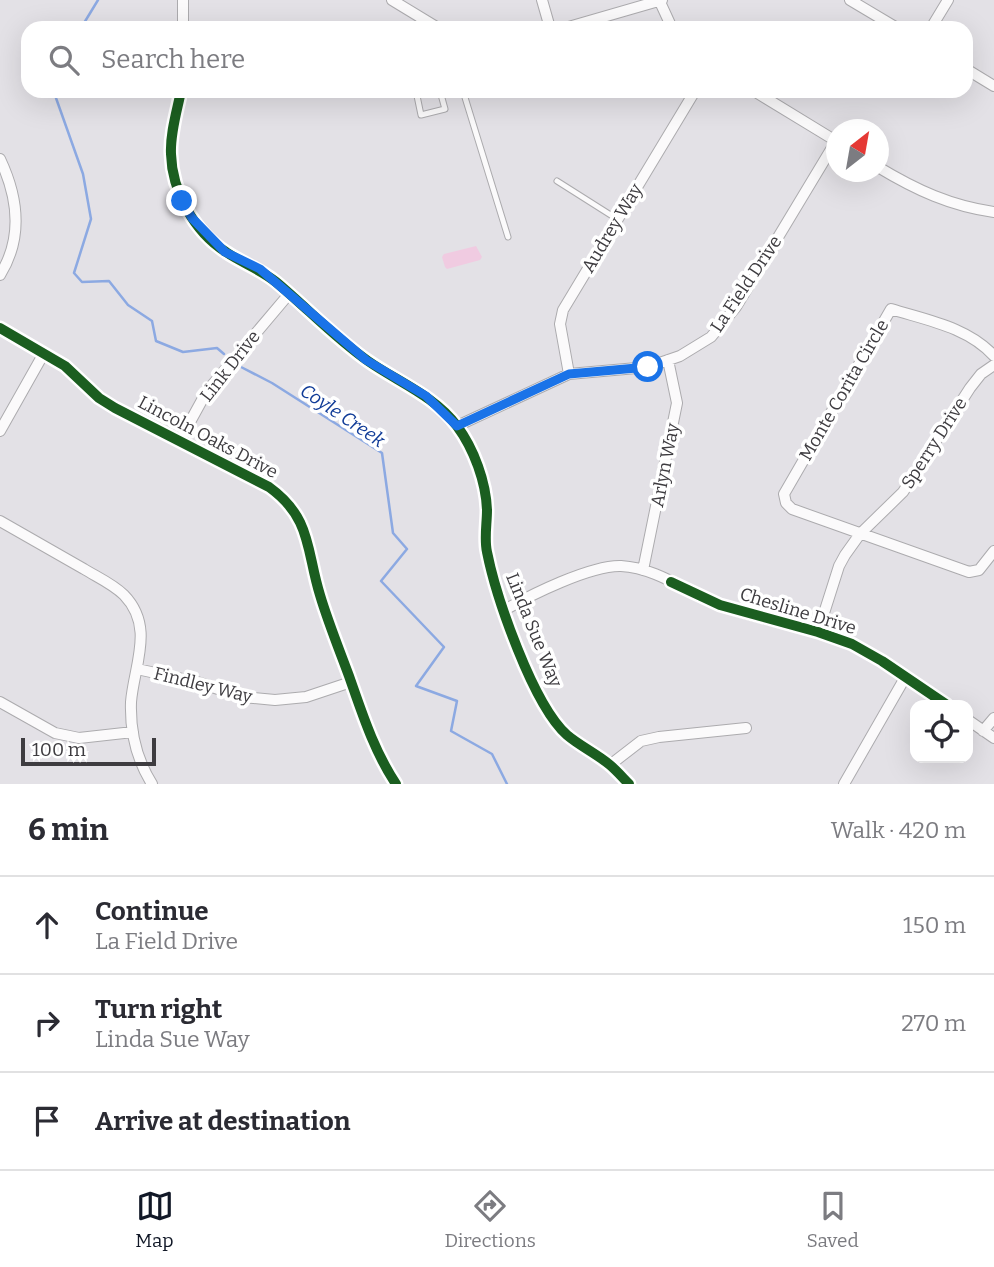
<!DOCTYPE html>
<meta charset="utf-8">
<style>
:root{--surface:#fff;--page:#f7f7f7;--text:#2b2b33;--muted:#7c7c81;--line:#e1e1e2;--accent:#111827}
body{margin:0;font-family:Bitter,serif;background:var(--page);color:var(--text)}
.controls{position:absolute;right:21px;bottom:21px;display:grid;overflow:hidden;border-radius:14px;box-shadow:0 7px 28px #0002}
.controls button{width:63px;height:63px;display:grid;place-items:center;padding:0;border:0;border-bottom:2px solid var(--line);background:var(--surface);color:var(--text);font:35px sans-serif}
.compass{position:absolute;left:826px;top:119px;width:63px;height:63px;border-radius:50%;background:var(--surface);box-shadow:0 7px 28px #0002;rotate:31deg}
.scale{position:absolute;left:21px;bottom:18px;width:135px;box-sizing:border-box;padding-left:7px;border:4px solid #3e3c40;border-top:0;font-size:19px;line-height:24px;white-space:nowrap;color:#3e3c40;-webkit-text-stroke:5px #fff;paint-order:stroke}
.stop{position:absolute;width:21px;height:21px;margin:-16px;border:5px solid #1a73e8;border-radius:50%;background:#fff}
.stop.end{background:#1a73e8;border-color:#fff;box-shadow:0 2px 7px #0008}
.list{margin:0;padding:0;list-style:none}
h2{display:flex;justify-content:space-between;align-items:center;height:91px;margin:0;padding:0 28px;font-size:30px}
h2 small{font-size:23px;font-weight:400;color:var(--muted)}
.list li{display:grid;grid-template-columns:46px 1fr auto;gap:21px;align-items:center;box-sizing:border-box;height:98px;padding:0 28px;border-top:2px solid var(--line)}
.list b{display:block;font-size:26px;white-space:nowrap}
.list p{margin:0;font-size:23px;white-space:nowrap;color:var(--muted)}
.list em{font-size:23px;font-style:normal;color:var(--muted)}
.icon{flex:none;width:38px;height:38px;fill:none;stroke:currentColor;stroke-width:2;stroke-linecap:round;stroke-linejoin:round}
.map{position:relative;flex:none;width:994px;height:784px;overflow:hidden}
.search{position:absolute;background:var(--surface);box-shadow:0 7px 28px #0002;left:21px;right:21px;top:21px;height:77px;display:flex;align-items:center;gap:18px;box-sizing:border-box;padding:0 24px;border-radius:21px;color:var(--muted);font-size:26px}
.sheet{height:385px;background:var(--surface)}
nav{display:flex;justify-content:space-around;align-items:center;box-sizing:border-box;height:98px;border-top:2px solid var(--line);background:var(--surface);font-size:19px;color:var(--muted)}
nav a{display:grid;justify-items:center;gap:4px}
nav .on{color:var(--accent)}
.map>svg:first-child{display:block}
.green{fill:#f0cbe1}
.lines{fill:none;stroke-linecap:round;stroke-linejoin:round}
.stream{stroke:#8ca9e2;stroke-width:2.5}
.lane-casing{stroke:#acabae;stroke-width:7}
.street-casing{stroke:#acabae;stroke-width:12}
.lane{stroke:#fbfafb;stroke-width:5}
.street{stroke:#fbfafb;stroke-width:10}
.cycleway-casing{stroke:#fff;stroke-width:15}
.cycleway{stroke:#1b5e20;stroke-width:10}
.route{stroke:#1a73e8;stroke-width:9}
.labels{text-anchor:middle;stroke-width:7;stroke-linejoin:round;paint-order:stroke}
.street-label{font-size:18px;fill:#3e3c40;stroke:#fff}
.water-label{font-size:19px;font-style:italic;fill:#103b97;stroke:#fff}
</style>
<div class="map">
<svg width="994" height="784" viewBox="0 0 994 784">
<rect width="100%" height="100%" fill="#e3e1e6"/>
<path class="green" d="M476,246L482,257L480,260L447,269L445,267L442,257L444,254Z"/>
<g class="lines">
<path class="stream" d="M81,28L98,0
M59,91L56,98L83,174L91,219L74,273L82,282L109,281L128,305L152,321L156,341L183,352L217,348L224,354
M241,367L272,383L382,453L393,533L407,549L381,581L444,647L416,686L457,701L451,731L492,754L507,784"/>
<defs>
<path id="lane" d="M416,28L421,17
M416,91L421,115L445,109L440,91
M463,91L508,237
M557,181L617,219"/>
<path id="street" d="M392,0L438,28
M542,0L550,28
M850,0L897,28
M660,2L672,28
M183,28V0
M565,28L662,0
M931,28L948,0
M966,69L994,86
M181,91C177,111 170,133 171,154C172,191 194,232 226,252C242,263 260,269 276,282C306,307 335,338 368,361C398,382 435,396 457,426C474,449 486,482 487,510C487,524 484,539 487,552C496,597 533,705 567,735C580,746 597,754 610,765C617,771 623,778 629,784
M754,91L836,141
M0,159C18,197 23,238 0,275
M878,167C916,190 951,206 994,212
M0,328L65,366L99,398L115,408L269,487C312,518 306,550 320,595C328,622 339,649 349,676C362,713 374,751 396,784
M994,356C968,327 926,320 891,309L784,494L786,503L792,509L969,572L979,570L994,551
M569,374L560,324L563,310L695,91
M457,426L569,374L648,367L680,356L711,337L736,307L836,141
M0,431L44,353
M179,442L207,391L289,294
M0,521C28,537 56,553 84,569C97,577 113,584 124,595C155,627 134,665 131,702C130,731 137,760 152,784
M643,570L677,403L668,360
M503,611C530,595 591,565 621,566C657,568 687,592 720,605C763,622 811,625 853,645C886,660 916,684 947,705
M818,632L839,566L845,555L860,534L903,492L970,388L981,374L994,365
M137,669L197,682L242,697L275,700L306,697L351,682
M0,702L55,733L79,738L133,732
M968,720L994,738
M983,731L994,718
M610,765L641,741L659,737L746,728
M844,784L906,676"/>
</defs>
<use href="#lane" class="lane-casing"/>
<use href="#street" class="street-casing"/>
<use href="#lane" class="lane"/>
<use href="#street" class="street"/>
<defs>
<path id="cycleway" d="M181,91C177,111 170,133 171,154C172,191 194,232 226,252C242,263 260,269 276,282C306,307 335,338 368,361C398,382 435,396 457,426C474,449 486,482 487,510C487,524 484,539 487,552C496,597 533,705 567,735C580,746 597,754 610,765C617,771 623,778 629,784
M0,328L65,366L99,398L115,408L269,487C312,518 306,550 320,595C328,622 339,649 349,676C362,713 374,751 396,784
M671,582L720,605L818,632L852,644L882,661L947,705"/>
</defs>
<use href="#cycleway" class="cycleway-casing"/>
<use href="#cycleway" class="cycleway"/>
</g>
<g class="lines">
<path class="route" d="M182,201L192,218L225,252L260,269L366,360L426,396L457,426L569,374L648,367"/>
</g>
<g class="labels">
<g class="street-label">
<text transform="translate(612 228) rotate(-59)" y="6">Audrey Way</text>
<text transform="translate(746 284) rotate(-56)" y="6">La Field Drive</text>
<text transform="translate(230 366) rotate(-52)" y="6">Link Drive</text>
<text transform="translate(844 390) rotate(-60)" y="6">Monte Corita Circle</text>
<text transform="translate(208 437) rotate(28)" y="6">Lincoln Oaks Drive</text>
<text transform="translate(934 443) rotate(-57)" y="6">Sperry Drive</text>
<text transform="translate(665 465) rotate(-79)" y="6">Arlyn Way</text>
<text transform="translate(798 611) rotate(17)" y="6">Chesline Drive</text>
<text transform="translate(534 630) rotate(68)" y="6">Linda Sue Way</text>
<text transform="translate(203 685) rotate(14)" y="6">Findley Way</text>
</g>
<g class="water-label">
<text transform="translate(343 415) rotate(34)" y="7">Coyle Creek</text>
</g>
</g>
</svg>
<div class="controls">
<button><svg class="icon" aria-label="locate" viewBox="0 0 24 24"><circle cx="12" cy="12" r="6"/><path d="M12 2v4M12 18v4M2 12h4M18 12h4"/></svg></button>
</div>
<svg class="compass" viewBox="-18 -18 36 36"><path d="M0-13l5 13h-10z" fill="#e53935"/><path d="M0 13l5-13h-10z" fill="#7c7c81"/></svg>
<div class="scale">100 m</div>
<div class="stop" style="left:648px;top:367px"></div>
<div class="stop end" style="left:182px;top:201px"></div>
<div class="search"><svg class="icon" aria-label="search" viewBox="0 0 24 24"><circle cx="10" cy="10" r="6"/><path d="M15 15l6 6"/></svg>Search here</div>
</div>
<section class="sheet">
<h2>6 min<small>Walk · 420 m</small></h2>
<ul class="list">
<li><svg class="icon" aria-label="ahead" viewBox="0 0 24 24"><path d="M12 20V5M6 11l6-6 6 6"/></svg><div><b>Continue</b><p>La Field Drive</p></div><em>150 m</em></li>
<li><svg class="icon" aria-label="right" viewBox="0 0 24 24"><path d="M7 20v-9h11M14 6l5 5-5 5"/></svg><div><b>Turn right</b><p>Linda Sue Way</p></div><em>270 m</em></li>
<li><svg class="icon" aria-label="arrive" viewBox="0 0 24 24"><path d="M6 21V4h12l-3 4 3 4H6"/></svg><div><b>Arrive at destination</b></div></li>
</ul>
</section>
<nav>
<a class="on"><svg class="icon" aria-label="map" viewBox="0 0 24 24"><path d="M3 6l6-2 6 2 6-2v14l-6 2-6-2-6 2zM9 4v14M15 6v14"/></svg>Map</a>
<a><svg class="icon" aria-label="directions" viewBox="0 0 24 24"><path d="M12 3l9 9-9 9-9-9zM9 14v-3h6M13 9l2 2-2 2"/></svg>Directions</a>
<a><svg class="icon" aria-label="saved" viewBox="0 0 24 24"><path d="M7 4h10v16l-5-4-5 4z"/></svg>Saved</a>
</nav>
